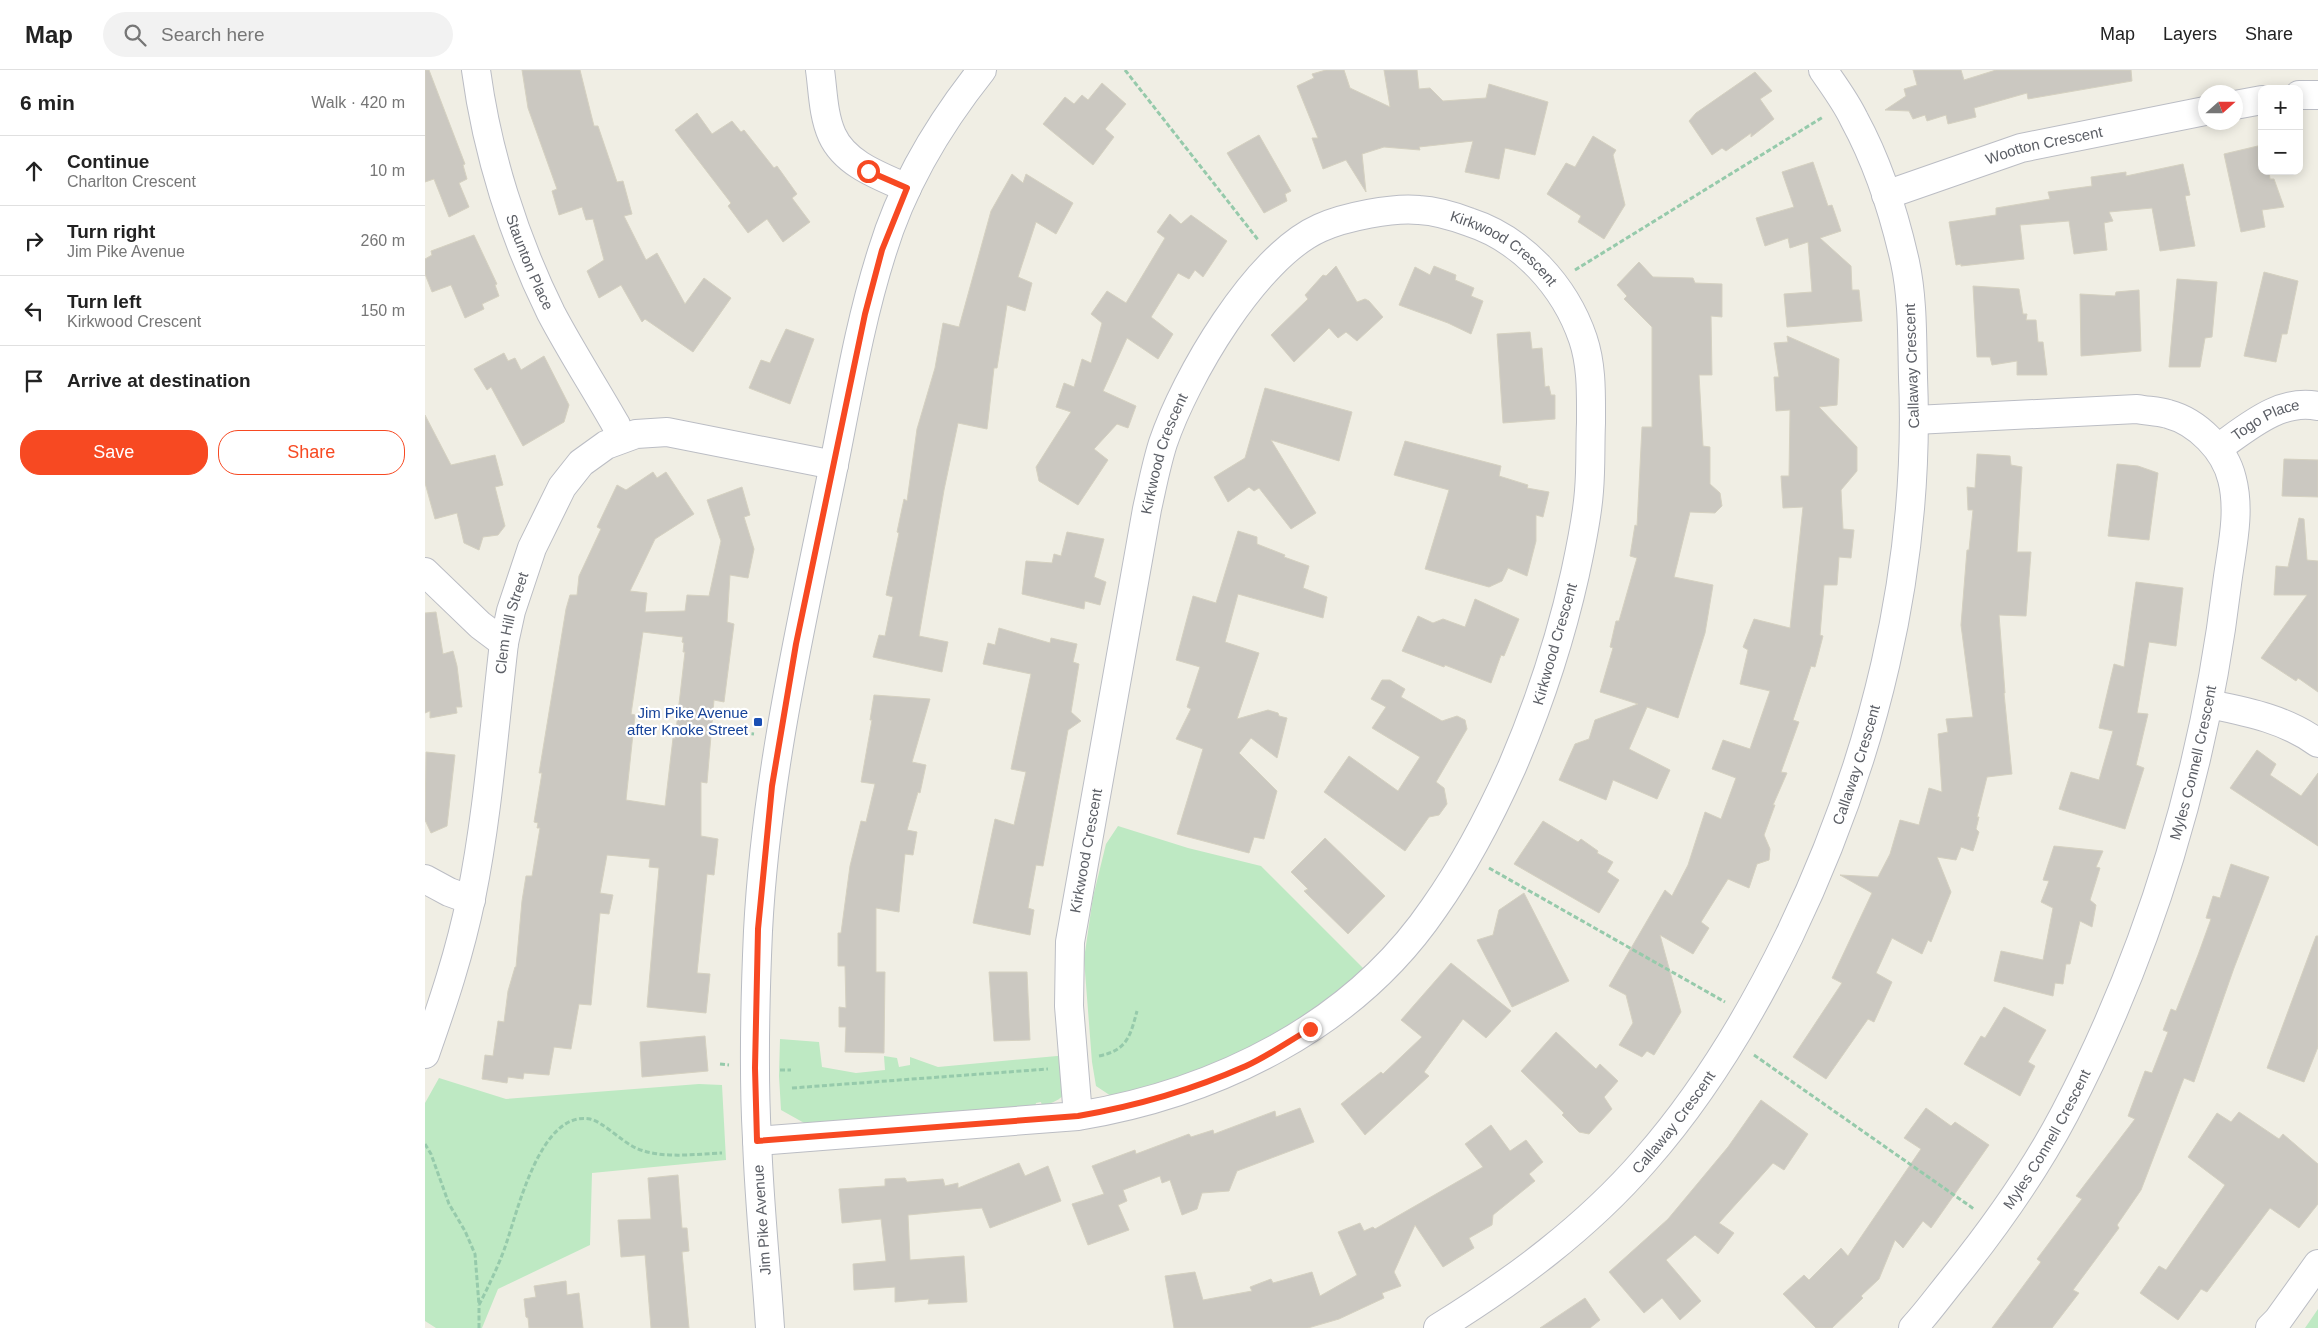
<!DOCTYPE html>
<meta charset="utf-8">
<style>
:root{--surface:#fff;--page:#f2f2f2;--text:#222;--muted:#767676;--line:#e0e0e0;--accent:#f74922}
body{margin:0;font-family:Helvetica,sans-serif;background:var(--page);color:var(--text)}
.controls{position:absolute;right:15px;top:15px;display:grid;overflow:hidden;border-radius:10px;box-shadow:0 2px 12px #0003}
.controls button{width:45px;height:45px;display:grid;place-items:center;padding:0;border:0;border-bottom:1px solid var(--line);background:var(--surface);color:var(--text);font:25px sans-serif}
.compass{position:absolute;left:1773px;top:15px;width:45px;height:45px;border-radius:50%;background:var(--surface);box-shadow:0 2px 12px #0003;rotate:69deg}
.stop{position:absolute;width:15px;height:15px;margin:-11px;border:4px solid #f74922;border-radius:50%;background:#fff}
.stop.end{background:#f74922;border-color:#fff;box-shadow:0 1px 5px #0008}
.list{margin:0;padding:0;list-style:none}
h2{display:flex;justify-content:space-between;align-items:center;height:65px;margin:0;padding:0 20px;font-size:21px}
h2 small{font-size:16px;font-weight:400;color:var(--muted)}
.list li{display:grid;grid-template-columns:32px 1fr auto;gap:15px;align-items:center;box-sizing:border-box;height:70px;padding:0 20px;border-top:1px solid var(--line)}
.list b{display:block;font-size:19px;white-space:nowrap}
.list p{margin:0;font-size:16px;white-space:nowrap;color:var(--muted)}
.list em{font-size:16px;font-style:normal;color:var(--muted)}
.actions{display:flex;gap:10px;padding:15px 20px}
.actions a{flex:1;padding:11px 0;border:1px solid var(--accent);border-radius:20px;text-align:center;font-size:18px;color:var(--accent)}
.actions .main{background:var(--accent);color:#fff}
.icon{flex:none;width:28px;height:28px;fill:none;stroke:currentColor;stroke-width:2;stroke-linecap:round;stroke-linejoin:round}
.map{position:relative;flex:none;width:1893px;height:1258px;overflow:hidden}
header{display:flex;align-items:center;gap:30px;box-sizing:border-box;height:70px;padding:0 25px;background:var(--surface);border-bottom:1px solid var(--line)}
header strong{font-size:24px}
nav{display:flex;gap:28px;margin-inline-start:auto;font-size:18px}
.search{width:350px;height:45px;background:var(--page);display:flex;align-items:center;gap:12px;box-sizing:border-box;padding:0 18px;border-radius:28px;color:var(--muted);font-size:19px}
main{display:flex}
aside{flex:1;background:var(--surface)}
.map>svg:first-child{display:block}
.green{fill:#bee9c3}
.building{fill:#cbc8c1;stroke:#d5d1c1;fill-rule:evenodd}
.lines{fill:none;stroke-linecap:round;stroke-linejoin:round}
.street-casing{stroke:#bbbdc4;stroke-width:30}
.secondary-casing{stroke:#b9bcc3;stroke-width:30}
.path{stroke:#96caab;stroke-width:3;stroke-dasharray:5 2.5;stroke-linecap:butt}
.street{stroke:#fff;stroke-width:28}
.secondary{stroke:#fff;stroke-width:28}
.route{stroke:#f74922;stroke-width:6}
.transit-dot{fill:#1a4fb4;stroke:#fff;stroke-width:2}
.labels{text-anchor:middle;stroke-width:4.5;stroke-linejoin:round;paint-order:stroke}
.street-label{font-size:15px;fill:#5c5f66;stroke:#fff}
.transit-label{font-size:15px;fill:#164399;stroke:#fff;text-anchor:end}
</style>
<header>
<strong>Map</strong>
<div class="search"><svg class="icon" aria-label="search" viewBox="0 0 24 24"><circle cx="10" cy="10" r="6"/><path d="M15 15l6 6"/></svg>Search here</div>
<nav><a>Map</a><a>Layers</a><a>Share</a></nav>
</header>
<main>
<aside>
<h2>6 min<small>Walk · 420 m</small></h2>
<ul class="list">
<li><svg class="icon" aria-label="ahead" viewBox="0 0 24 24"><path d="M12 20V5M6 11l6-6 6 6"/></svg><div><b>Continue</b><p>Charlton Crescent</p></div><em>10 m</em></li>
<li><svg class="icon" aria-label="right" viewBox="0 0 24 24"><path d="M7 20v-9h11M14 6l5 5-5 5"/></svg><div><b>Turn right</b><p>Jim Pike Avenue</p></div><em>260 m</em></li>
<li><svg class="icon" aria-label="left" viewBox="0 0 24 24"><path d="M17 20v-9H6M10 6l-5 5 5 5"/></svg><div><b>Turn left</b><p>Kirkwood Crescent</p></div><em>150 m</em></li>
<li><svg class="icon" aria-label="arrive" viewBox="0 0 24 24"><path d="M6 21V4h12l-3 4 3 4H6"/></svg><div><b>Arrive at destination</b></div></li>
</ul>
<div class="actions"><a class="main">Save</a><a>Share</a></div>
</aside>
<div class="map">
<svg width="1893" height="1258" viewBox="0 0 1893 1258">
<rect width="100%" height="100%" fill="#f0eee4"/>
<path class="green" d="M693,756L763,778L836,796L943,903L868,959L767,1007L692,1030L671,1016L667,992L659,889L668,827L681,774Z
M355,969L394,972L397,997L431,1003L460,1000L459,986L472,988L474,997L485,995V987L513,997L643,985C643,1014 650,1027 617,1036L616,1032L611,1033L610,1037L381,1054L356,1040L354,1006Z
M14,1008L81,1029L274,1014L297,1015L301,1090L167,1103L165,1175L73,1219L57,1258H11L0,1251V1033Z
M1893,1239V1258H1880Z"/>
<path class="building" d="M0,0H4L40,94L38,95L42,109L34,113L44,137L24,147L9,109L0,112Z
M97,0H155L169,56H173L192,112L198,111L207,144L199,146L221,190L232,183L260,234L279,208L306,228L268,282L220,249L217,252L196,215L174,228L162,201L179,190L168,149L161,150L157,137L134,145L127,121L132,119L103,38Z
M901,0H919L925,18L965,37L959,0H992L994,19L1005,18L1018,31L1061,28L1064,14L1123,32L1110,85L1080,78L1074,109L1040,102L1048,71L994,77L995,80L959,77L937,84L941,122L921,90L898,99L887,68H893L872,16L889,8L887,4Z
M1488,0H1536L1539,10L1571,0H1706L1707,11L1603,29L1602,23L1549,38L1551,47L1523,54L1521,45L1502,51L1500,45L1488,49L1484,41L1460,40L1481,26L1479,19L1492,15Z
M1330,2L1347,21L1335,29L1349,49L1326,67V63L1301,81L1297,78L1287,85L1264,51L1271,43Z
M677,13L701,34L680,59L689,67L668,95L618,54L640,27L649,34L657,25L663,30Z
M272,43L287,64L307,51L316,62L319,60L349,98L352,96L372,124L367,128L385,152L358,172L342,149L323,163L303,136L306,133L250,60Z
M834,65L866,121L860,124L862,131L839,143L802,83Z
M1168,66L1191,80L1188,85L1200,135L1179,169L1153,152L1156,146L1122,124L1141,93L1150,97Z
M1837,75V101H1844L1845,109H1849L1859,137L1837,140L1840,157L1816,162L1799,84Z
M1388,92L1403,136L1407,135L1416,161L1395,168L1426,196L1427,220H1434L1437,251L1362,257L1359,224L1387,222L1383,172L1365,178L1363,168L1340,176L1331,148L1369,137L1357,102Z
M1758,94L1765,125L1760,126L1770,176L1735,181L1727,138L1684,142L1688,151L1679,153L1682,180L1649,184L1644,151L1595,155L1599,189L1536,196V194L1531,195L1524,152L1571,145V138L1625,129L1623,122L1667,116L1666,107L1701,102V106Z
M587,104L598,113L601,104L648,133L631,164L611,152L593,207L607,213L600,241L582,235L572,298H569L562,359L533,353L519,420L494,566L523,572L517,602L448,587L454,565L460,566L468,527L461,525L474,463L472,462L479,429L482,431L492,359L510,298L518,253L534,257L566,141Z
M745,144L756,154L766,145L802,171L778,207L770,200L764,209L753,203L726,247L748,264L733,289L702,268L678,321L711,336L703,358L692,354L669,379L683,390L653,435L614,411L611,397L646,342L631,337L639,313L649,317L657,289L666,293L677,253L666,244L682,221L701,233L740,168L732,162Z
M49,165L72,214L70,215L74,226L57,234L59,239L40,248L26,215L7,222L0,204V189L7,185L6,181Z
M1214,192L1228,207L1268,208L1270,213L1297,214V247L1286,246L1287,305H1274L1278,376L1285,377V414L1295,423L1297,436L1290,443L1265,442L1249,507L1288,515L1280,563L1253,648L1222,637L1204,679L1245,700L1232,729L1188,710L1181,730L1134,710L1150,674L1164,669L1170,650L1213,634L1175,622L1188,578L1185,577L1191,551H1194L1212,488L1205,486L1210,455L1212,456L1217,357H1227V257L1199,229L1202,226L1192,215Z
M911,196L932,232L940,229L944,231L958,247L932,271L921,262L913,268L904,258L869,292L846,265L883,229L880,225L898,205L901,206Z
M1009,196L1031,205L1030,210L1049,218L1046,226L1058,231L1046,264L1023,253L974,235L990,197L1005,205Z
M1839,202L1873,211L1862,264H1857L1851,292L1819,286Z
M1752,209L1792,212L1787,267L1780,268L1775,297H1744Z
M1548,216L1594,219L1598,244H1602L1601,250H1611L1613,272H1618L1622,305H1592V291L1567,295L1565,287H1552Z
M1714,220L1716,281L1656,286L1655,224L1690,226L1691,222Z
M361,259L389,269L365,334L324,318L336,290L345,293Z
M1105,262L1107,279L1117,278L1120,317L1124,316L1126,325H1130V349L1078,353L1072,264Z
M1362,266L1414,289L1412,335L1394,337L1432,377V401L1416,420L1418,459L1429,460L1426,488L1414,487L1412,515H1399L1395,565L1398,566L1390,597L1386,596L1368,650L1374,652L1356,702L1362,703L1348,735H1350L1339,765L1345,779L1344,790L1332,794L1324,818L1303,809L1276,852L1284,858L1268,884L1235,865L1256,942L1229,985L1222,981L1217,987L1194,975L1208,953L1201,925L1184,916L1240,820L1247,826L1263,795L1280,742L1296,749L1311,708L1287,699L1298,670L1325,679L1345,621L1315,614L1323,580L1318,577L1329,549L1365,558L1378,437L1358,438L1356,406H1364L1365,340L1351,341L1349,307H1354L1349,273L1363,272Z
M79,283L83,291L90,288L96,300L119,286L144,335L139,352L98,376L66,317L62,320L49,299Z
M840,318L927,342L914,391L846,370L891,443L866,459L834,418L829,421L824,417L803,432L789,407L820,388Z
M0,345L26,395L70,385L78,415L70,417L80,456L73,465L58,467L54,480L39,473L32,443L10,449L0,413Z
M980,371L1076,396L1074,406L1103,415L1102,418L1124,422L1118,447L1111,445V471L1102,506L1083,498L1077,511L1064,517L1000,499L1024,420L969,405Z
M1552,384L1585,386L1586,395L1597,397L1592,482H1606L1601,546L1574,545L1580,623H1579L1587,704L1562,707L1552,747H1554L1551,759L1554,762L1548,781L1536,777L1531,790L1512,787L1526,822L1506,872L1503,870L1497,884L1467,868L1451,903L1467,912L1449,952L1443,949L1401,1009L1368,987L1417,913L1407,908L1447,823L1415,805L1453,807L1465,784L1475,750L1494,755L1504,718L1517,722L1513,664L1523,662L1521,649L1548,647L1536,555L1542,480H1544L1548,440H1543L1542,417L1550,418Z
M1859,389L1893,390V427L1857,426Z
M1692,394L1713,396L1733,403L1724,470L1683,466Z
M228,402L232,408L241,402L269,444L230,469L205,521L222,523L220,542L260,541L262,525L284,526L296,471L282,430L317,417L325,445L319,447L329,479L323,508L305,505L302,552L309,554L299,632L289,630L282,713L276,712V766L293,769L289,805L282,804L272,903L285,904L281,943L222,937L234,798L224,797L225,789L182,785L175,823L188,825L184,844L175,843L166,935L154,934L146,979L129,977L124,1005L99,1003L98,1009L83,1007L82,1013L57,1009L60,985L68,986L73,951L79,952L83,921L90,897H91L97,831L101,806H107L115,758H112L113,753L109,752L117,703H114L141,539L145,525H152L154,506L176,459L172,457L192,415L201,420ZM218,562L258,567L257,572L259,573L258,582H260L250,669L248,668L240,736L201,730L210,645L206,644Z
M1874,448L1879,449L1882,490L1893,491V622L1873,608L1871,611L1836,588L1882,525H1849L1851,496L1863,497Z
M813,461L832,467V474L860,485L859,487L884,496L878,518L902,527L898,548L813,524L800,572L834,583L812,649L843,640L853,643L854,646L862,648L852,688L826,668L814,683L852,721L839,769L829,767L824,783L752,764L778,679L751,669L766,639L762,637L775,597L751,590L768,526L791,533Z
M642,462L679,469L669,507L681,512L675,535L660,531L659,539L597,524L601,491L627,493L629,484L636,486Z
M1711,512L1758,518L1751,576L1724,572L1712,643L1723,644L1711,695L1719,698L1700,759L1634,739L1646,702L1674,710L1688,661L1674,658L1689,594L1699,597Z
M1050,529L1094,549L1079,586L1076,585L1066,613L1020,595L1019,597L977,581L993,546L1008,553L1018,549L1040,557Z
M11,542L18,584L28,581L32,596L37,637H31L32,643L5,648V641L0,643V543Z
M574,558L625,573L626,568L652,574L648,592L654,594L646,642L656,651L643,660L618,796L611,795L603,838L609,840L605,865L548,853L570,749L589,755L601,702L586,699L606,604L558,594L563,573L570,575Z
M957,610H965L980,619L976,627L1017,651L1032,646L1040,650L1042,659L1011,712L1019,718L1022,734L1014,745L1004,747L980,781L899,722L924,686L973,721L995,687L947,658L961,637L946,629Z
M449,625L505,629L487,692L501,695L495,723L493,722L482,760L492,762L488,785L480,784L474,842L451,838V902H460L459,983L420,982L421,957H414V937L421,938L420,896H413V863H416L425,796L436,751L441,752L450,714L436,712L447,650H445Z
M1832,680L1851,694L1845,705L1876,726L1893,703V776L1805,718Z
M1,682L30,685L22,756L6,763L0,750Z
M1118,751L1153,772L1156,769L1173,781L1172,783L1188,792L1182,802L1194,810L1174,843L1089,794Z
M900,768L960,826L923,864L879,821L883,819L866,802Z
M1629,776L1678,781L1671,797L1675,798L1665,830L1671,835L1667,857L1655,851L1645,894H1641L1638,914L1630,913L1628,926L1569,911L1576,881L1618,890L1628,838L1616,832L1624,811L1618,810Z
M1806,794L1844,807L1809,898L1769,1012L1759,1008L1716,1120L1692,1155L1694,1158L1648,1220L1654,1223L1627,1258H1567L1616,1192L1612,1189L1657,1129L1651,1126L1710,1049L1703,1046L1720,1001L1727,1003L1743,962L1738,960L1746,939L1751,941L1773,885L1786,849L1781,848L1788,826L1795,828Z
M1099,823L1144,911L1087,937L1052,870L1068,865L1074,840Z
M1891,866H1893V977L1879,1012L1842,998Z
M1026,893L1086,941L1061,968L1038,949L999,1002L1004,1006L940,1065L916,1034L956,1002L958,1004L997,967L976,950Z
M564,902H602L605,970L569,971Z
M1579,937L1621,960L1603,992L1610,996L1595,1026L1539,994L1556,966L1560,968Z
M1131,962L1171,999L1175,994L1193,1011L1179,1027L1187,1039L1164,1064L1154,1062L1137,1045L1139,1043L1096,1001Z
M280,966L283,1001L217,1007L215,972Z
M1336,1030L1383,1064L1359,1100L1348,1093L1294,1153L1309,1163L1293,1184L1270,1165L1241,1190L1276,1231L1255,1250L1237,1228L1219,1243L1184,1202L1243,1149L1303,1077Z
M875,1038L889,1072L812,1101L804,1121L777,1123L772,1139L757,1145L745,1110L737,1113L735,1106L698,1120L702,1131L693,1135L704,1160L663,1175L647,1134L679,1124L667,1096L710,1080L711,1084L764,1064L766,1067L788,1060L789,1064L850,1041L851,1047Z
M1501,1038L1526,1056L1530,1052L1564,1075L1506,1158L1498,1151L1478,1178L1470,1170L1454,1209L1436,1226L1438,1228L1407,1258H1391L1358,1224L1379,1205L1384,1210L1416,1178L1423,1186L1496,1079L1479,1068Z
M1814,1042L1854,1069L1858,1064L1893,1094V1134L1874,1158L1845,1138L1782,1222L1776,1219L1753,1250L1715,1223L1734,1196L1741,1200L1800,1115L1763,1087L1792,1043L1806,1052Z
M1066,1055L1085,1081L1101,1070L1118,1092L1104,1104L1110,1111L1068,1145L1067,1155L1044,1168L1049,1178L1018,1197L990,1155L969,1202L976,1216L957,1223L959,1228L914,1249L883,1258H749L740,1206L770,1202L778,1230L827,1221L825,1217L846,1209L848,1213L887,1202L895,1226L932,1205L913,1162L935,1153L939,1161L948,1157L950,1159L1058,1097L1040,1074Z
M594,1093L600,1106L623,1096L636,1131L565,1158L557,1138L483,1145L485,1190L539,1186L542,1232L503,1234L504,1229L470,1232V1217L429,1220L428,1194L461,1191L456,1149L417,1153L414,1119L460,1116V1109L480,1108L482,1112L518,1109L520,1116L533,1113V1118Z
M253,1105L257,1158H262L264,1181L257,1182L264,1258H226L220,1185L196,1187L193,1150L226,1149L223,1108Z
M141,1211L142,1225L154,1223L158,1258H104L103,1248L101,1247L99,1229L111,1227L109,1216Z
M1160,1228L1175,1250L1165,1258H1115Z"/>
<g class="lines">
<defs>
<g id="street">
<path id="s1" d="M51,0C62,83 89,168 126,243C146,281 170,318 191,355L196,368"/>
<path d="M395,0C398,21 398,45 407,65C420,94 455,106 482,118"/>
<path d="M1874,25H1893"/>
<path d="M1810,35L1837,30"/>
<path id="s2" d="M1461,125L1596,78L1780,41"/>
<path id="s3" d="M1793,378C1822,358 1855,328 1893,336"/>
<path d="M0,502L55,555L79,573"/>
<path d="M1784,634C1823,642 1860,649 1893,673"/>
<path d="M0,809L24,822L46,830"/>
<path id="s4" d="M0,984C18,933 35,882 46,828C63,744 69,658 79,573L86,541L107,478L137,417L156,393L181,375L211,364L242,362L409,395"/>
<path id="s5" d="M332,1071L653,1046L644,936L645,872L722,439C727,417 731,395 738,373C760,308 830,187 895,158C919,147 969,137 994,140C1011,141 1028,146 1044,152C1097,169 1140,216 1158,269C1167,296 1166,324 1166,353C1165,375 1166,398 1164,421C1162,449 1156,476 1150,504C1135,571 1114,634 1087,697C1065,746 1040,794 1009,838C928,957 791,1023 653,1046"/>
<path id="s6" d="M1013,1258C1089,1211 1161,1158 1220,1090C1279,1023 1325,946 1364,866C1448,692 1496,500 1488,307C1487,269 1488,229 1480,192C1469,143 1453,93 1429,49C1421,32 1409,16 1398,0"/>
<path id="s7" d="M1488,1258C1502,1243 1515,1225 1528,1209C1570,1157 1609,1102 1640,1043C1726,879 1780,697 1802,514C1806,481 1816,443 1807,409C1800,380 1773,352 1743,344C1733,341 1722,341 1712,339L1490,350"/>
<path d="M1845,1258L1853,1250L1893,1194"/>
</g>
<path id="secondary" d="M345,1258C341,1195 334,1132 332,1069C328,1000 330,930 333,861C341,707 376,555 407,404C422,330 434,254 457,182C477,116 514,54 557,0"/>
</defs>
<use href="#street" class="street-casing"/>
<use href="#secondary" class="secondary-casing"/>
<path class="path" d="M700,0L834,171
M1150,200L1398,47
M319,663L329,664
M1064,798L1300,932
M1329,985L1549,1139
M674,986C702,980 705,967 712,941
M295,994L304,995
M355,1000H366
M367,1018L623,999
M0,1074L6,1084L24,1134L40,1161L50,1184L54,1235C63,1217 72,1199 79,1180C92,1145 114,1040 165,1049C176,1051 196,1070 207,1076C232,1090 270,1084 297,1083
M54,1258V1235"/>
<use href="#street" class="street"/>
<use href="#secondary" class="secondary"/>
</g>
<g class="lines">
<path class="route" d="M443,101L482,118L457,180L440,244L371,574L347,716L333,859L330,998L332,1071L653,1046C711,1036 767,1020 821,996C843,986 864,971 885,959"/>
</g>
<rect class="transit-dot" x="328" y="647" width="10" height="10" rx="2.5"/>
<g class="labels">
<g class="street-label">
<text dy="5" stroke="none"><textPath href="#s2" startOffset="166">Wootton Crescent</textPath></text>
<text dy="5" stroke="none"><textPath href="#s5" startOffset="1472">Kirkwood Crescent</textPath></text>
<text dy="5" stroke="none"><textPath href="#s1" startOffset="200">Staunton Place</textPath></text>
<text transform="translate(1487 296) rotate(-92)" y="5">Callaway Crescent</text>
<text dy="5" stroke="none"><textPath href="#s3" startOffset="56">Togo Place</textPath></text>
<text dy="5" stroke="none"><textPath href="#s5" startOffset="994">Kirkwood Crescent</textPath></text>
<text dy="5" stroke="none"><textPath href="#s4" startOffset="441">Clem Hill Street</textPath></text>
<text transform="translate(1130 574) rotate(-74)" y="5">Kirkwood Crescent</text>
<text dy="5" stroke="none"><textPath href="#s7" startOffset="638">Myles Connell Crescent</textPath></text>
<text dy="5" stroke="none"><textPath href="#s6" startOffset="719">Callaway Crescent</textPath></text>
<text dy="5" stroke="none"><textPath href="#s5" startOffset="589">Kirkwood Crescent</textPath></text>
<text dy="5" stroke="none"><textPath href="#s6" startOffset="315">Callaway Crescent</textPath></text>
<text dy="5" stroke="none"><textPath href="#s7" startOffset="232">Myles Connell Crescent</textPath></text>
<text transform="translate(337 1150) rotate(-94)" y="5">Jim Pike Avenue</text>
</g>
<g class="transit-label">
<text x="323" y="648">Jim Pike Avenue<tspan x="323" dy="17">after Knoke Street</tspan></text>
</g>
</g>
</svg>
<div class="controls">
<button>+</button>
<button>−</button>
</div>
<svg class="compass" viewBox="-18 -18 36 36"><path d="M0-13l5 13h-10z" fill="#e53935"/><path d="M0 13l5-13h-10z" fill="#767676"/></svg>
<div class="stop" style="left:443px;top:101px"></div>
<div class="stop end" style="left:885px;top:959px"></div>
</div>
</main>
